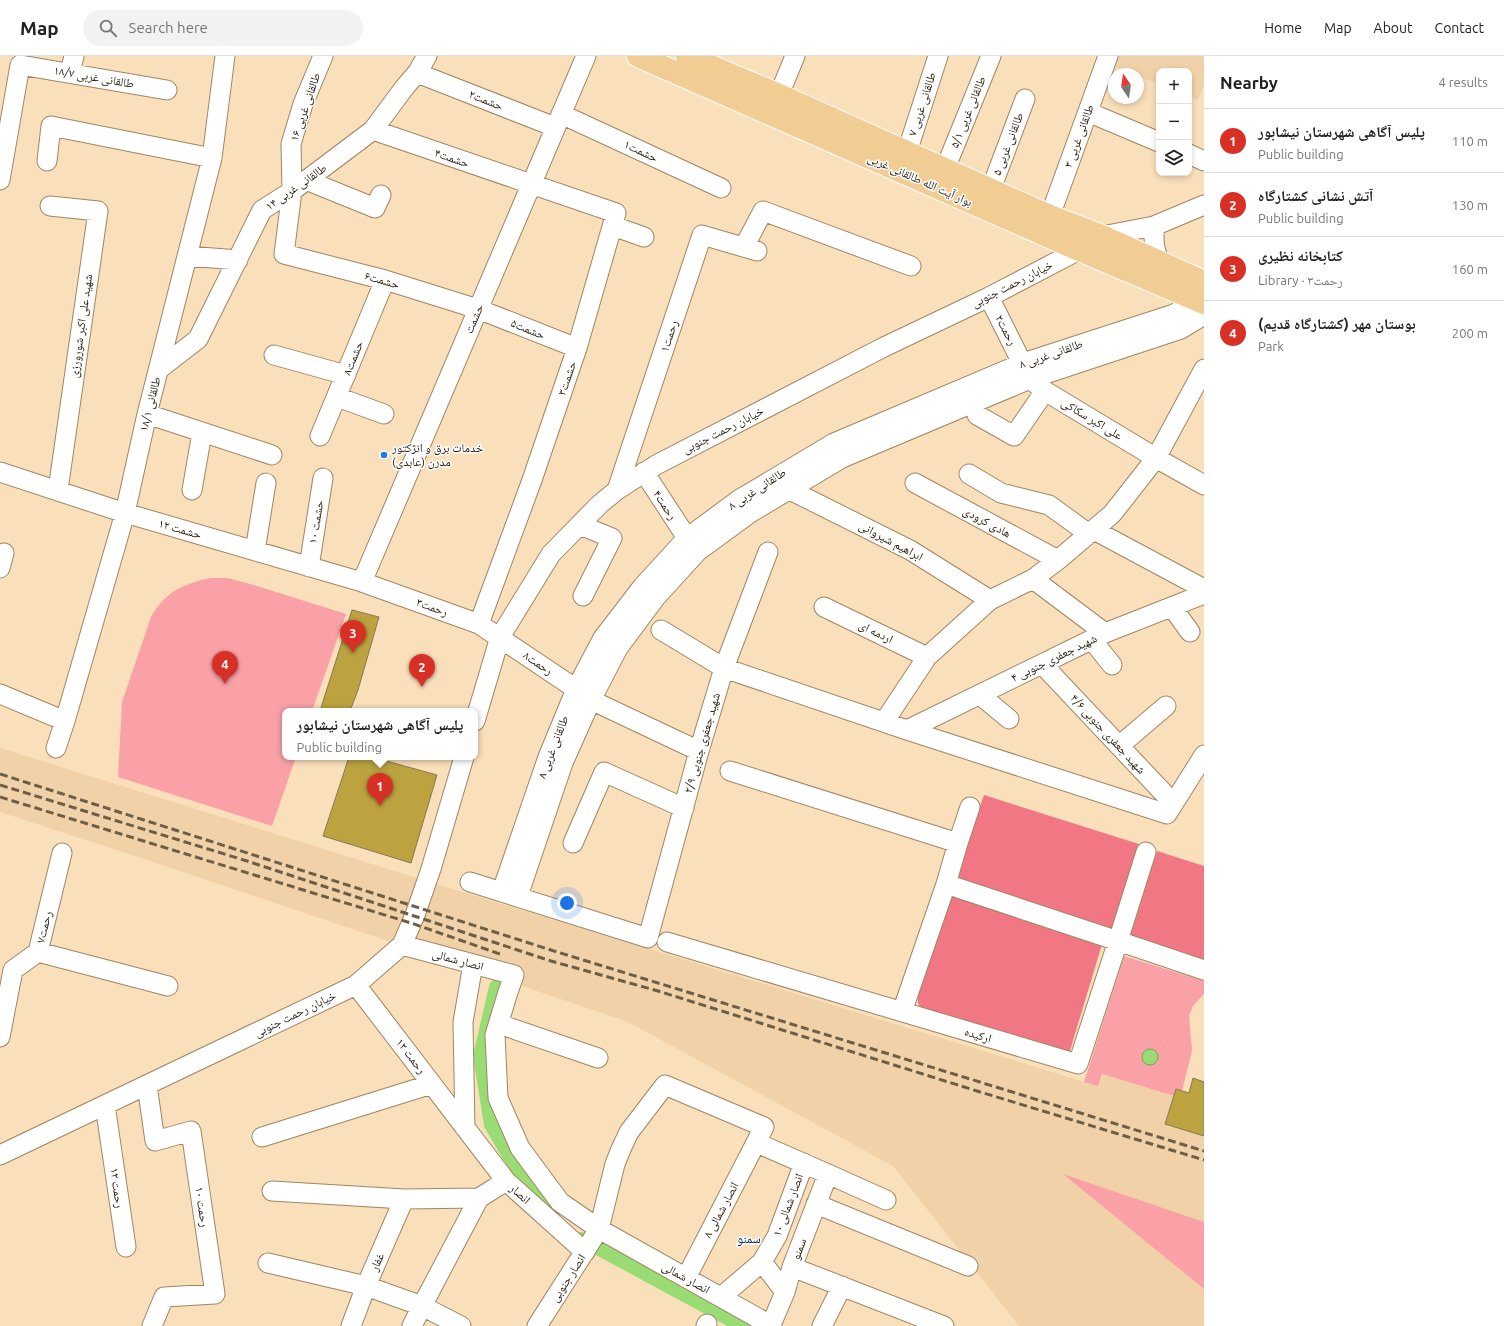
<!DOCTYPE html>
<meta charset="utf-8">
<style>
:root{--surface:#fff;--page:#f2f2f2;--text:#222;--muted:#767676;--line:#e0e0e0;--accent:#d93025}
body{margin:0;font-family:Ubuntu,"Noto Naskh Arabic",sans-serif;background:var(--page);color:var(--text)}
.controls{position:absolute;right:12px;top:12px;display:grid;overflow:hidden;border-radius:8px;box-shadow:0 2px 6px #0003}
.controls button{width:36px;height:36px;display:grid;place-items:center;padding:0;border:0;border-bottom:1px solid var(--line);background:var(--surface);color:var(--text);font:20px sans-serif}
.compass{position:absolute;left:1108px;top:12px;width:36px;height:36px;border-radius:50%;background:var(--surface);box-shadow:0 2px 6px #0003;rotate:347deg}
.you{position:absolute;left:567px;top:847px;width:14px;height:14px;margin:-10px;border:3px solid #fff;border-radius:50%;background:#1a73e8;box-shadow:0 0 0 6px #1a73e833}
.badge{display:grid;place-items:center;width:26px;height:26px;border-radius:50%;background:var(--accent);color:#fff;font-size:13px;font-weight:700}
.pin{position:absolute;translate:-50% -33px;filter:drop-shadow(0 1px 2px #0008)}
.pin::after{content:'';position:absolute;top:21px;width:14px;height:12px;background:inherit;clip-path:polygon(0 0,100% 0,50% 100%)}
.popup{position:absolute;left:282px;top:652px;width:196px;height:52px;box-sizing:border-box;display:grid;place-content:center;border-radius:8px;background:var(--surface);filter:drop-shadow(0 1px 3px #0005);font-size:13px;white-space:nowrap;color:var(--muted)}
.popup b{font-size:15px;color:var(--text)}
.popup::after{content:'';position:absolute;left:50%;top:100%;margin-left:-8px;border:8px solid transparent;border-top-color:var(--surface)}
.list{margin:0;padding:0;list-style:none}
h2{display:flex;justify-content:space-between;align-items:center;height:52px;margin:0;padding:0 16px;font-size:17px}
h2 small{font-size:13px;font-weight:400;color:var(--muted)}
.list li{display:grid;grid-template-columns:26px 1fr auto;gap:12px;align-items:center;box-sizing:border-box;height:64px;padding:0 16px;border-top:1px solid var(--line)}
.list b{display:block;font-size:15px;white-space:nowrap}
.list p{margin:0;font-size:13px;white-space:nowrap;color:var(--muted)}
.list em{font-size:13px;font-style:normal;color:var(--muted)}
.icon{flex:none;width:22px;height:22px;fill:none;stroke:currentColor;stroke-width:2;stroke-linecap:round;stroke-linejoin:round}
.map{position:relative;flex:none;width:1204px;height:1270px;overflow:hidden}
header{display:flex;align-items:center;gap:24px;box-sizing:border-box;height:56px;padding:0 20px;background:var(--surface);border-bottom:1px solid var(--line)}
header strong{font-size:19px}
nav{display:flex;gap:22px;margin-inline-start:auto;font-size:14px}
.search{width:280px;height:36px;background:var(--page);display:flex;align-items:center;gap:10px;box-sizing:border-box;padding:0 14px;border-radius:22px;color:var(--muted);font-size:15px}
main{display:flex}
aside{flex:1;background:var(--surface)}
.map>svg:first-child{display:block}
.built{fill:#f1d2a8}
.green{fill:#f9a1a7}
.forest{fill:#f27784}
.water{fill:#99dc74;stroke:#76a255}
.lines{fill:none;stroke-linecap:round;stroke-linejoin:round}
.canal{stroke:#99dc74;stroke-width:14}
.building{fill:#bca340;stroke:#837953}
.minor-casing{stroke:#9e8664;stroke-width:21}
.major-casing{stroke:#fff;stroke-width:24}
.minor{stroke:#fff;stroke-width:19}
.major{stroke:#f2cd93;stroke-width:22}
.rail{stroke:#6d5e48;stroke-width:3;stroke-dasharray:8 4;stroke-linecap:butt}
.poi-dot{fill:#1c7ae3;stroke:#fff;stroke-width:1.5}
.labels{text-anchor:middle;stroke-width:3;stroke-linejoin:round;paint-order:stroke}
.street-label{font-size:12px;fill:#241b0d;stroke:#fff}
.poi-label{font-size:12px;fill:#241b0d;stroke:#fff;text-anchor:start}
.neighbourhood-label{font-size:13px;fill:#022f61;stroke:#fff}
</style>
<header>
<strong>Map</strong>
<div class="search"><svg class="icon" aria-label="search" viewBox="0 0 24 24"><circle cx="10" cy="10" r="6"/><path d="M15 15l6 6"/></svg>Search here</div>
<nav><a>Home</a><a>Map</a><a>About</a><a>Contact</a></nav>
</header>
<main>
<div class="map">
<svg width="1204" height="1270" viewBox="0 0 1204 1270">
<rect width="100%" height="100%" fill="#fadfbb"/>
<path class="built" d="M1112,0H1204V30L1198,44L1189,40V15H1159V28L1138,20V18H1133L1109,8Z
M0,692L404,818L1098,1030L1102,1018L1174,1040L1176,1033L1189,1037L1193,1022L1202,1025L1204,1021V1270H1019L893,1110L626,965L147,804L0,756Z"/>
<path class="green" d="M211,522H227L254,529L346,558L312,655H285V701H296L272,770L118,721L122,646L151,561C166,535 183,528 211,522Z
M1124,900L1204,925V938L1193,950L1189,960L1192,994L1182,1035L1176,1033L1174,1040L1102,1018L1098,1030L1084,1026Z
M1063,1118L1204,1166V1233Z"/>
<path class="forest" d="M984,739L1142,789L1114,875L955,824Z
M1157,795L1204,810V907L1129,884Z
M952,839L1102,888L1069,998L921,954L918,947V940Z"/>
<path class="water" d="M1142 1001a8 8 0 1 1 16 0a8 8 0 1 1-16 0Z"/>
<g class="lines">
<path class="canal" d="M496,931L480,1000L491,1069L527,1130L543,1148
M581,1183L742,1270"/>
</g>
<path class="building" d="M352,554L379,561L358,634L350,655H320Z
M349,701H372L437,719L411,807L323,780Z
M1193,1022L1204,1026V1080L1165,1068L1176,1033L1189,1037Z"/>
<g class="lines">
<defs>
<path id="minor" d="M323,0L303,48L291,88L292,135L284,198L385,224L478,253L577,292
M70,17L74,0
M417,17L555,71
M779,39L795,0
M1088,56L1159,86
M561,58L721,132
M373,74L616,157L577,292L532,424L479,568
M907,96L938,0
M1189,98L1204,105
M47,105L51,70L212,102
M945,113L991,0
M0,124L20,9L167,34
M306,124L375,152L381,139
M991,133L1025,43
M50,150L98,155L58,434
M1050,160L1108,0
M613,170L644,181
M1154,170C1154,186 1153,195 1162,208
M744,191L763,155L911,210
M187,200L238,204
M989,241L1030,323L1045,335L1156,402L1204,429
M274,299L346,319
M158,314L198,283L262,154L292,135L373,74L404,32L417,17L427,0
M337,341L384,358
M147,358L272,399
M977,359L1014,380L1045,335
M320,380L385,224
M0,416L125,457L362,526L479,568L576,633L591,644L699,695
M644,416L687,482
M969,418L1001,437L1049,449L1089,478
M915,427L1058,504
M788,433L910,494L990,544
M192,434L202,377
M617,434L702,179L757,195
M580,469L612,482L583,540
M1094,474L1204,533
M255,495L266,427
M309,511L323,422
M0,512L4,497
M1033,523L1105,577
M362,526L586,0
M824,551L927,601
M1172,551L1190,576
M661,574L724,612L907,674L1167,758L1204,699
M1092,584L1112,609
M1042,608L1173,747
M0,638L65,665
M980,639L1009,663
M475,665L500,581L551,498L600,448L617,434L656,409L884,291L989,241L1079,194L1102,180L1154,170L1204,149
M884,666L927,601L990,544L1033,523L1058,504L1112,458L1156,402L1204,313
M907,674L1105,577L1204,538
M1119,690L1166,650
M56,692L65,665L125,457L147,358L212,102L225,0
M730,715L958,787L946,828
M573,787L604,716L684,752
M958,787L970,751
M470,826L648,882L699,695L724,612L768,496
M502,835L548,701L576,633L603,582L643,530L687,482L740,443L834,387L1023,307L1174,258L1204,239
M518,840L563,707L591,644L618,592L656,541L698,495L750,457L842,402L1030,323L1181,273L1204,259
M667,886L1078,1008L1118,885L1204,914
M402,889L514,919L508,936L495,979L498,1042L520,1092L560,1146L599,1173L772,1270
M38,896L168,930
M356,929L506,1125L585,1196
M902,956L946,828L1118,885L1146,796
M499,968L598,1002
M0,981L13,914L38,896L62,797
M147,1029L155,1085L191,1075L215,1238L164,1241L152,1270
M105,1049L126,1191
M465,1072L463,966L473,908
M262,1081L432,1028
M757,1087L828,1118L792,1211L944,1270
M0,1099L356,929L402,889L415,859L431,813L464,701
M828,1118L886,1144
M272,1135L404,1143L479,1142L506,1125
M816,1148L968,1210
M762,1206L785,1236L792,1211
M268,1207L366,1230L422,1250L479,1142
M721,1241L762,1206L777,1180L804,1107
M771,1269L785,1236
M351,1270L366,1230L404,1143
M412,1270L422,1250L461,1270
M537,1270L599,1173L615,1108L621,1093L629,1076L665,1029L764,1071L686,1222
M706,1270L707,1268
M822,1270L842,1230"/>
<path id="major" d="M638,0L1079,194L1204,247
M687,0L779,39L1050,160L1102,180L1204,226"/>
</defs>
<use href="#minor" class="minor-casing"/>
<use href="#major" class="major-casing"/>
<use href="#minor" class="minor"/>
<use href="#major" class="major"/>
<path class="rail" d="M0,718L554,895L1204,1095
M0,729L247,805L551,905L658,935L977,1035L1204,1104
M0,741L411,867L500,898"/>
</g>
<circle class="poi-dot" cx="384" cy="399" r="4"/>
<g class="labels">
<g class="street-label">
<text transform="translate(94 21) rotate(10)" y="4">طالقانی غربی ۱۸/۷</text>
<text transform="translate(486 44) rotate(21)" y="4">حشمت۲</text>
<text transform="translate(922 48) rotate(-72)" y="4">طالقانی غربی ۷</text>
<text transform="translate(305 51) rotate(-71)" y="4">طالقانی غربی ۱۶</text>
<text transform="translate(968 56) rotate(-68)" y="4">طالقانی غربی ۵/۱</text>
<text transform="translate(1079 80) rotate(-70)" y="4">طالقانی غربی ۳</text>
<text transform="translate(1008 88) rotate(-69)" y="4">طالقانی غربی ۵</text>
<text transform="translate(641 95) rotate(25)" y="4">حشمت۱</text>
<text transform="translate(452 102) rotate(19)" y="4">حشمت۴</text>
<text transform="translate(920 124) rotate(24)" y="4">بوار آیت الله طالقانی غربی</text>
<text transform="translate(296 131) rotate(-35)" y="4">طالقانی غربی ۱۴</text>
<text transform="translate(382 224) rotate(16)" y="4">حشمت۶</text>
<text transform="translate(1012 228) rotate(-27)" y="4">خیابان رحمت جنوبی</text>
<text transform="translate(474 263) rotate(-67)" y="4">حشمت</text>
<text transform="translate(81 270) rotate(-82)" y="4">شهید علی اکبر شورورزی</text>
<text transform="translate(528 273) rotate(22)" y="4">حشمت۵</text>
<text transform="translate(1006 274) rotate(63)" y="4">رحمت۲</text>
<text transform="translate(669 280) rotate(-72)" y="4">رحمت۱</text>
<text transform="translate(1051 298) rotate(-19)" y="4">طالقانی غربی ۸</text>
<text transform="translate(353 302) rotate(-68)" y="4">حشمت۸</text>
<text transform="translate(567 322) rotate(-71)" y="4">حشمت۳</text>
<text transform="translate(150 348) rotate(-76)" y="4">طالقانی ۱۸/۱</text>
<text transform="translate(1092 363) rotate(31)" y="4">علی اکبر سکاکی</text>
<text transform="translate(723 374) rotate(-27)" y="4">خیابان رحمت جنوبی</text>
<text transform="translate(757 433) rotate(-33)" y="4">طالقانی غربی ۸</text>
<text transform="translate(665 449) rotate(57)" y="4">رحمت۴</text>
<text transform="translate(316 466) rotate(-81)" y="4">حشمت ۱۰</text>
<text transform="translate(987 466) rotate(28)" y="4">هادی کرودی</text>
<text transform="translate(180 473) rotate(16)" y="4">حشمت ۱۲</text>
<text transform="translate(891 485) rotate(28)" y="4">ابراهیم شیروانی</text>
<text transform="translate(432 551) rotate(20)" y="4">رحمت۳</text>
<text transform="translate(876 576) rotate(26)" y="4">اردمه ای</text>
<text transform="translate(1054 602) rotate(-26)" y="4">شهید جعفری جنوبی ۴</text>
<text transform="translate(538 607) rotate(34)" y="4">رحمت۸</text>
<text transform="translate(1108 678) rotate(47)" y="4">شهید جعفری جنوبی ۴/۶</text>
<text transform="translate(702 687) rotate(-74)" y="4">شهید جعفری جنوبی ۲/۹</text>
<text transform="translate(553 691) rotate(-69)" y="4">طالقانی غربی ۸</text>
<text transform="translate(44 871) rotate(-76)" y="4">رحمت۷</text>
<text transform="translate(458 904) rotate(15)" y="4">انصار شمالی</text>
<text transform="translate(295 958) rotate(-26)" y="4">خیابان رحمت جنوبی</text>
<text transform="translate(978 979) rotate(17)" y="4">ارکیده</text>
<text transform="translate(411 1000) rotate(53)" y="4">رحمت ۱۲</text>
<text transform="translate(117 1132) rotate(82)" y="4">رحمت ۱۲</text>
<text transform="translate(520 1138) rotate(42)" y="4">انصار</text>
<text transform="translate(788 1149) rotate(-69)" y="4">انصار شمالی ۱۰</text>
<text transform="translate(202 1151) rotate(82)" y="4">رحمت ۱۰</text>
<text transform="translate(721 1154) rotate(-62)" y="4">انصار شمالی ۸</text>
<text transform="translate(799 1193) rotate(-69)" y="4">سمنو</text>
<text transform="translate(377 1206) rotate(-66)" y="4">غفار</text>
<text transform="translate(568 1222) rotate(-57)" y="4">انصار جنوبی</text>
<text transform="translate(686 1222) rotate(29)" y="4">انصار شمالی</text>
</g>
<g class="poi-label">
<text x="392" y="396">خدمات برق و انژکتور<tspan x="392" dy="14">مدرن (عابدی)</tspan></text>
</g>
<g class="neighbourhood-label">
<text x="749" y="1187">سمنو</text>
</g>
</g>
</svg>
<div class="controls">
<button>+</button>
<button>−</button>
<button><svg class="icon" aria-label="layers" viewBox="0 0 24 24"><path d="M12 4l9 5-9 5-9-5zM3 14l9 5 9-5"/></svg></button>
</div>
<svg class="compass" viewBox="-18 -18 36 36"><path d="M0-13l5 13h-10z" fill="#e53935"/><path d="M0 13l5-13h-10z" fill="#767676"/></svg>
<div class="you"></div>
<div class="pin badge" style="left:380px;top:750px">1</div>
<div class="popup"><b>پلیس آگاهی شهرستان نیشابور</b>Public building</div>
<div class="pin badge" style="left:422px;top:631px">2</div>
<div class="pin badge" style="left:353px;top:597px">3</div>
<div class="pin badge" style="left:225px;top:628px">4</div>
</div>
<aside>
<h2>Nearby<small>4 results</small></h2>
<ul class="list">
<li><span class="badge">1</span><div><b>پلیس آگاهی شهرستان نیشابور</b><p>Public building</p></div><em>110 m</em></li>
<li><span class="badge">2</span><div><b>آتش نشانی کشتارگاه</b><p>Public building</p></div><em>130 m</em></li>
<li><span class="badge">3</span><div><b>کتابخانه نظیری</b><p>Library · رحمت۳</p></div><em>160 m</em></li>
<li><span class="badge">4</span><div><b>(بوستان مهر (کشتارگاه قدیم</b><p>Park</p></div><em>200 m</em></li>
</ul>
</aside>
</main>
